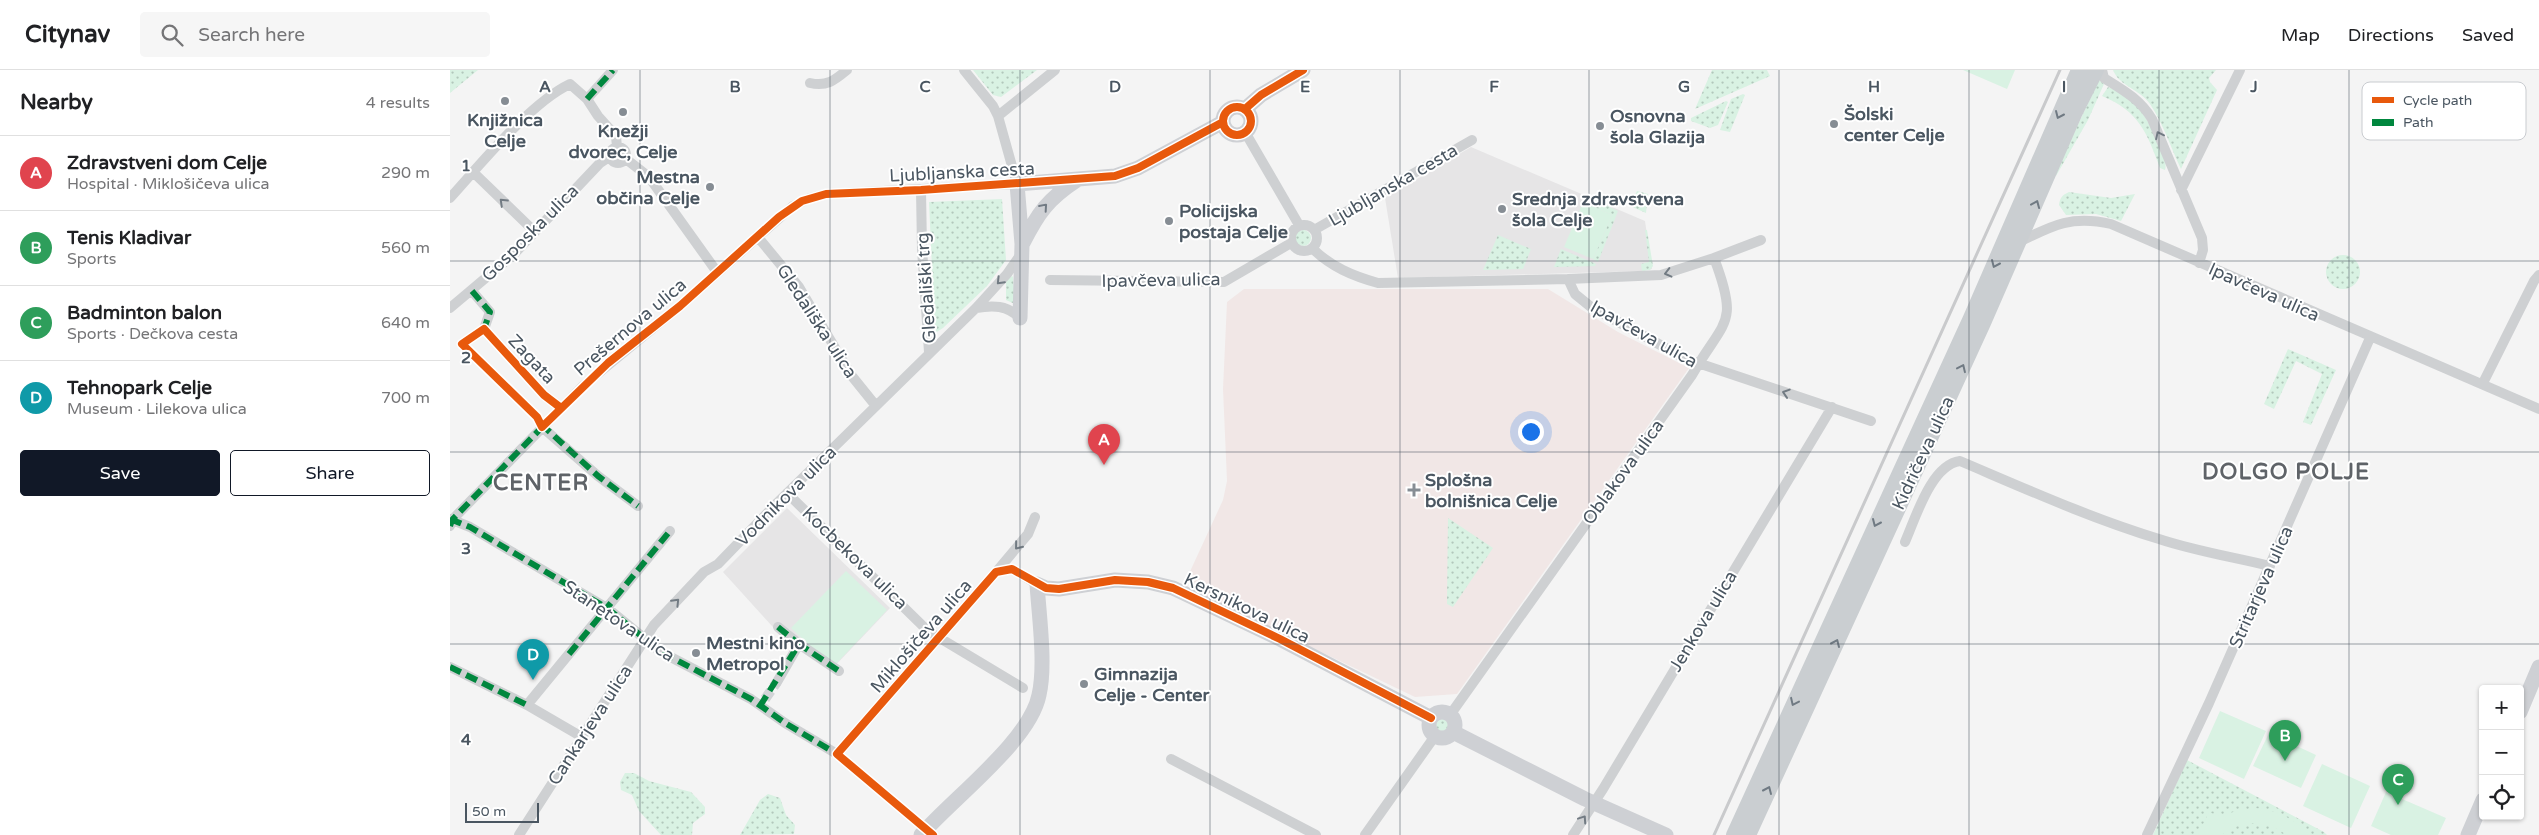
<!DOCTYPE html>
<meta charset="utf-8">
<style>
:root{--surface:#fff;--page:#f6f6f6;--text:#202124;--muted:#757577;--line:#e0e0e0;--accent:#111827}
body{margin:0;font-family:"Varela Round",sans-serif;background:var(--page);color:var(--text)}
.controls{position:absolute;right:15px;bottom:15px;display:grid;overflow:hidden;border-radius:5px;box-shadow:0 1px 4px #0004}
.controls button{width:45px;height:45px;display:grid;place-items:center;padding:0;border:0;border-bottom:1px solid var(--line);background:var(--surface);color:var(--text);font:25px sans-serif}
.scale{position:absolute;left:15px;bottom:12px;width:74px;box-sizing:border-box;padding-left:5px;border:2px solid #4a5661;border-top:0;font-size:14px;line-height:18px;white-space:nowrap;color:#4a5661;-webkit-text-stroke:4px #fff;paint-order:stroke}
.you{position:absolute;left:1080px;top:361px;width:18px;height:18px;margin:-12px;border:4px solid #fff;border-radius:50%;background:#1a73e8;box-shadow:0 0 0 8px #1a73e833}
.badge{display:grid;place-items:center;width:32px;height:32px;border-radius:50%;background:var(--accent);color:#fff;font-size:16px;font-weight:700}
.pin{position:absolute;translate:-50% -41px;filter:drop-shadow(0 1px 2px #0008)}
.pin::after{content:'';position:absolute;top:26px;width:18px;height:15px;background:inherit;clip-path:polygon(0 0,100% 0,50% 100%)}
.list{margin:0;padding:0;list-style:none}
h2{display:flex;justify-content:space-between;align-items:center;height:65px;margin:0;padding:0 20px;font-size:21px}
h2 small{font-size:16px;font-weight:400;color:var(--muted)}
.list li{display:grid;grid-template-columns:32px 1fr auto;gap:15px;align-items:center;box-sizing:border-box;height:75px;padding:0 20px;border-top:1px solid var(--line)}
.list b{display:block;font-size:19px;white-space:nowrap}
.list p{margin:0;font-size:16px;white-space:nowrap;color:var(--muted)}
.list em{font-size:16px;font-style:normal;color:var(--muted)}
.actions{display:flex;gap:10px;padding:15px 20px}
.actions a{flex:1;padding:11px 0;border:1px solid var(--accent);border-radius:5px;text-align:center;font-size:18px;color:var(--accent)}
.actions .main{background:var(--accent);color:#fff}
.icon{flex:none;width:28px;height:28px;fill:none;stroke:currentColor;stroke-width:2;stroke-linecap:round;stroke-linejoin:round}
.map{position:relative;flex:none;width:2089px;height:765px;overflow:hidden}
header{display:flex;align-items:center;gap:30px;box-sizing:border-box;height:70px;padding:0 25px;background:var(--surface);border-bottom:1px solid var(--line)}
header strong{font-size:24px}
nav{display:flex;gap:28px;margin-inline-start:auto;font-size:18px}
.search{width:350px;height:45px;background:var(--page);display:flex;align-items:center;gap:12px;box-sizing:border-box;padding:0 18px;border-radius:5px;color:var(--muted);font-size:19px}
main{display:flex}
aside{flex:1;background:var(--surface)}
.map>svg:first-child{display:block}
.education{fill:#e6e5e6}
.medical{fill:#f1e7e6}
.grass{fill:url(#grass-dots)}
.garden{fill:#d9f2e3}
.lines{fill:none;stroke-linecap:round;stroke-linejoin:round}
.street-tunnel{stroke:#d2d4d7;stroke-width:10;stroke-dasharray:10 5;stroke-linecap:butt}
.street{stroke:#ced0d2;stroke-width:10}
.secondary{stroke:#ced0d4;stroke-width:15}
.primary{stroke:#caced1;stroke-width:16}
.rail{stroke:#c9cacc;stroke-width:3}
.quiet{stroke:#00873e;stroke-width:6;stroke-dasharray:12 6;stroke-linecap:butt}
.cycleway-casing{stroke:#fff;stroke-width:11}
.cycleway{stroke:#e8590c;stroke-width:8}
.oneway{stroke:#707a83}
.oneway2{stroke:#727b83}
.oneway3{stroke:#727b84}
.grid{fill:none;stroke:#4a5661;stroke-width:1;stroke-opacity:0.55}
.poi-dot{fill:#868d94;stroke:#fff;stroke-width:2}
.labels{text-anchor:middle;stroke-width:4;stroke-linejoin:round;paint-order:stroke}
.poi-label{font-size:18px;font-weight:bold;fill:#4a5661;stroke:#fff;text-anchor:start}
.street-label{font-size:18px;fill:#4a5661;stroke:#fff}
.district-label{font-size:22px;font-weight:bold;letter-spacing:1px;fill:#5f6368;stroke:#fff}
.key{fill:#fff;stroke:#c9ccd0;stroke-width:1}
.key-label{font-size:14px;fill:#4a5661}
.grid-label{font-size:16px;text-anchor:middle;font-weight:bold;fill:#4a5661;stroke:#fff;stroke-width:4;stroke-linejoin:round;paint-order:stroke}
</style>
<header>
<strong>Citynav</strong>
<div class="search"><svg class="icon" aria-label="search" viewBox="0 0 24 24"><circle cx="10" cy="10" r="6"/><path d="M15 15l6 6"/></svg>Search here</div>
<nav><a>Map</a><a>Directions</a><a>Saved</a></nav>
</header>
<main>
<aside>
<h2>Nearby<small>4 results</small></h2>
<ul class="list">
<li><span class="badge" style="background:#e0444e">A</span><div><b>Zdravstveni dom Celje</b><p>Hospital · Miklošičeva ulica</p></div><em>290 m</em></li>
<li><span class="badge" style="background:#2e9e5b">B</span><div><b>Tenis Kladivar</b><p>Sports</p></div><em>560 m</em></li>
<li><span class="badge" style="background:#2e9e5b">C</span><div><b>Badminton balon</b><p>Sports · Dečkova cesta</p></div><em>640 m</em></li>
<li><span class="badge" style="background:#0f9aa8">D</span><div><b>Tehnopark Celje</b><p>Museum · Lilekova ulica</p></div><em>700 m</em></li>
</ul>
<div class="actions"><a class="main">Save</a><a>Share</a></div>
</aside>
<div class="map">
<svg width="2089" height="765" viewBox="0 0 2089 765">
<defs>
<pattern id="grass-dots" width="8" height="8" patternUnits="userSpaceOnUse" patternTransform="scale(1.25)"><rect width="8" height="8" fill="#d9f2e3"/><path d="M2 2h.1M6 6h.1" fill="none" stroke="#b2c7bb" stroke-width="1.8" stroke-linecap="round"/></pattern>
</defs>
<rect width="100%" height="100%" fill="#f4f4f4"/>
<path class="education" d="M1021,77L1195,151L1202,199L1192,201L948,208L935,128Z
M337,438L440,538L381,600L339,559L331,566L273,502Z"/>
<path class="medical" d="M794,219H1098L1168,262L1239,298L1007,624L965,627L750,524L737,508L773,430L777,411L773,319L777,232Z"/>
<path class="grass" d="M0,0H28L0,23Z
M523,0H587L551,27L543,25Z
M1262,0H1317L1320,6L1245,39Z
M1663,0H1766L1759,8L1760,12L1767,20L1731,99C1721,78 1713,53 1700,34C1691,20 1669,16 1663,0Z
M1649,10L1654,14L1638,50L1606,106V101Z
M1658,17C1666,20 1676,25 1682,31C1694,41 1720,85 1715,100L1710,98C1697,63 1689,41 1652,26Z
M1293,24L1295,25L1280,62L1270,60L1281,29Z
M1276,31L1278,32L1268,55L1260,58L1241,51V48Z
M1187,121L1198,124L1196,143L1180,136Z
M1619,122L1661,128L1685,124L1671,151L1646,144L1616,145L1609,135C1610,128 1612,125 1619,122Z
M1136,126L1168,141L1148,192L1143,189L1162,145L1133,132Z
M552,129L556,190L537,216L493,258L485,263L479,132Z
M1195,160H1197L1203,196L1200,200L1192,201L1191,194L1199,192Z
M845 168a8 8 0 1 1 16 0a8 8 0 1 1-16 0Z
M1048,165L1081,179L1073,199L1033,200Z
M1111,179L1146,194L1145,196L1104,197Z
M1876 202a17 17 0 1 1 34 0a17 17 0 1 1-34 0Z
M562,206L563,207L565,234L556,230V211Z
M1838,279L1886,300L1861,355L1853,352L1872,304L1846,291L1824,339L1814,334Z
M998,448L1043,478L1003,537L997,534Z
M986 655a6 6 0 1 1 12 0a6 6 0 1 1-12 0Z
M1737,690L1874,762L1877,765H1703Z
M175,703H184L199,711L241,722L255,737V744L243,753L242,765H211L189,741L182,725L171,720L170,712Z
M318,724L330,728L336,745L345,755L344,764L290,765L310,730Z"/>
<path class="garden" d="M1513,0H1565L1557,19Z
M1133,132L1162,145L1143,189L1114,177Z
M396,501L437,540L383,597L341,558Z
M1770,641L1816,661L1794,709L1749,688Z
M1819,663L1866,685L1851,718L1803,696Z
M1872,694L1920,716L1901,758L1853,736Z
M1936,722L1996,748L1988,765H1941L1921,756Z
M1805,738C1826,740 1845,748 1858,765H1837L1822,756L1805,753L1787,756L1771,765H1748L1759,742L1771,747L1783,742Z"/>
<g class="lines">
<path class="street-tunnel" d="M315,629L327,612"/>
<path class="street" d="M514,0L543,36L548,46
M1652,0L1654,8C1673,20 1690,29 1702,49L1752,168L1753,180L1749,193
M360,13C377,17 385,10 397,0
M137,29L163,0
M795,62L849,155
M160 85a8 8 0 1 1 16 0a8 8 0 1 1-16 0Z
M176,89L199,107L267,202
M23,102L84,161
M471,120L472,179L479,282
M1731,120L1790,0
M0,128C30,95 80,33 120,14L137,29L148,46L166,66L167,77
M841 168a13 13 0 1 1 26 0a13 13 0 1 1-26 0Z
M864,160L1022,70
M307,166L349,217L401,305L426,336
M1569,172C1603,155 1622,145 1661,154L2089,339
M862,178C881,197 903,206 928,213L1118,209
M1264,188L1211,205L1118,209L1125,224L1141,237L1236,289L1421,351
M600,210L774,212L841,173
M22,221L40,242L34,259
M0,238L64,184L150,93L159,87
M526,238C543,235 557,235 570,248
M34,259L12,274L87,347L92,357L148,406L188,436
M34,259L94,325L111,338
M2033,313L2084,211L2089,205
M337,423L478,561L573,618
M0,449L20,457L157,538L211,582L301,629L335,653L387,684L483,765
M0,456L2,450L133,316L230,236L343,136L360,128L376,124L567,114L548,46L605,0
M1455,472C1466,447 1481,395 1510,391C1576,419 1640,448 1709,469C1745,481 1783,487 1820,496
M547,501L578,464L585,447
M328,557L349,574
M0,597L77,635L132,667
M327,612L349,574L389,601
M77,635L220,461
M1000,645L1242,305C1274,249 1290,256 1264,188L1311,170
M387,684L546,502L562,499L587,514
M721,689L866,765
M69,765L204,555L254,502L268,494L327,433L526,238L557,204L571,184
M915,765L985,666
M1123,765L1153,719L1382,337
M1697,765L1759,633L1920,268"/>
<path class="secondary" d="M773 51a14 14 0 1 1 28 0a14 14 0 1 1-28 0Z
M795,39L811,25L853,0
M573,173C588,143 598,129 627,110
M570,248L572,174L567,114L665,106L688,98L773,52
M979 655a13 13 0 1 1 26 0a13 13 0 1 1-26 0Z
M2070,642L2089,597
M1003,662L1135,729L1216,765
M471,765C502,729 580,671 589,625C596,595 589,546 587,514L596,518L609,519L665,510L698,512L723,518L830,569L981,648
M2018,765L2033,730"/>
<path class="primary" d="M1284,765L1521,248L1629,0
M1298,765L1533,253L1624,44L1646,0"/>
<path class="rail" d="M1264,765L1610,0"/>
<path class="quiet" d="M137,29L163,0
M22,221L40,242L34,259L36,261
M91,354L148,406L188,436
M0,449L20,457L157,538L211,582L301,629L335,653L387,684
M0,456L2,450L95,354
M328,557L349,574
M119,584L220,461
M0,597L77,635
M310,636L349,574L389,601"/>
<defs>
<path id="cycleway" d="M773 51a14 14 0 1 1 28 0a14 14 0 1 1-28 0Z
M795,39L811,25L853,0
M111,338L94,325L34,259L12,274L87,347L92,357L158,293L230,236L329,147L352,131L376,124L471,120L665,106L688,98L773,52
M483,765L387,684L546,502L562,499L596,518L609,519L665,510L698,512L723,518L830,569L981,648"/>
</defs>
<use href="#cycleway" class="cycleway-casing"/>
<use href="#cycleway" class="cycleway"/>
</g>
<defs><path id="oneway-chevron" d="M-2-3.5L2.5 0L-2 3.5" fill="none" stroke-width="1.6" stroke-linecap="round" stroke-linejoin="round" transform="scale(1.25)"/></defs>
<g class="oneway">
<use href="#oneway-chevron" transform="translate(1609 45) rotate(114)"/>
<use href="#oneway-chevron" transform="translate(1586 134) rotate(-67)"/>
<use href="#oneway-chevron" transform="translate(1545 194) rotate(114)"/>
<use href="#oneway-chevron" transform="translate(1512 298) rotate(-65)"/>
<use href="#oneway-chevron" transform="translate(1426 453) rotate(114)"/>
<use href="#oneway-chevron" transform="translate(1386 573) rotate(-66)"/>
<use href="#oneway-chevron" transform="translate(1344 632) rotate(115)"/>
<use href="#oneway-chevron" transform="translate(1318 720) rotate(-66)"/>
</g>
<g class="oneway2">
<use href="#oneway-chevron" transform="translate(1709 65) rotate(-116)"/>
<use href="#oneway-chevron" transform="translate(53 132) rotate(-136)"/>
<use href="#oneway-chevron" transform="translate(1218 203) rotate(166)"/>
<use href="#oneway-chevron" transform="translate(550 211) rotate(134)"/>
<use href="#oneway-chevron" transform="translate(1336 323) rotate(-162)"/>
<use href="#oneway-chevron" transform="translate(568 476) rotate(129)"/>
<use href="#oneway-chevron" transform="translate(226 532) rotate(-46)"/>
<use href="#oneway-chevron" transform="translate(1133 749) rotate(-56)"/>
</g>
<use class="oneway3" href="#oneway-chevron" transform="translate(594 137) rotate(-49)"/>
<path class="grid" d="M190,0V765M380,0V765M570,0V765M760,0V765M950,0V765M1139,0V765M1329,0V765M1519,0V765M1709,0V765M1899,0V765M0,191H2089M0,382H2089M0,574H2089"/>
<g class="poi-dot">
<circle cx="55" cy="31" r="5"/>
<circle cx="173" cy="42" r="5"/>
<circle cx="1384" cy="54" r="5"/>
<circle cx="1150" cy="56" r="5"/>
<circle cx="260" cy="117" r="5"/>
<circle cx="1052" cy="139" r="5"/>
<circle cx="719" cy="151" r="5"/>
<path d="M961.5 412.5h5v5h5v5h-5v5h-5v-5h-5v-5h5z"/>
<circle cx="246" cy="583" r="5"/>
<circle cx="634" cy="614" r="5"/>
</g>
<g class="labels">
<g class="poi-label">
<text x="1394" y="50">Šolski<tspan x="1394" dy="21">center Celje</tspan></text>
<text x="1160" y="52">Osnovna<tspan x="1160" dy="21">šola Glazija</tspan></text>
<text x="55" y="56" text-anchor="middle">Knjižnica<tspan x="55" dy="21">Celje</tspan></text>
<text x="173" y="67" text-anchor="middle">Knežji<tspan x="173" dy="21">dvorec, Celje</tspan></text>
<text x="250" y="113" text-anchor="end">Mestna<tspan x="250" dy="21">občina Celje</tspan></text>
<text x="1062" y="135">Srednja zdravstvena<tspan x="1062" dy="21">šola Celje</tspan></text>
<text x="729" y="147">Policijska<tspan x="729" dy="21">postaja Celje</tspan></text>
<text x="975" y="416">Splošna<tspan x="975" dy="21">bolnišnica Celje</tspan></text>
<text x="256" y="579">Mestni kino<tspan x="256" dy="21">Metropol</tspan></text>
<text x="644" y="610">Gimnazija<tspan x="644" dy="21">Celje - Center</tspan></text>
</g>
<g class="street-label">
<text transform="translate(512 102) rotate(-3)" y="6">Ljubljanska cesta</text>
<text transform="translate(943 115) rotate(-30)" y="6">Ljubljanska cesta</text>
<text transform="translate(80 163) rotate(-45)" y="6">Gosposka ulica</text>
<text transform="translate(711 210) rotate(-1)" y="6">Ipavčeva ulica</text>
<text transform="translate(476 218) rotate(-94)" y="6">Gledališki trg</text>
<text transform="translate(1814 222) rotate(24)" y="6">Ipavčeva ulica</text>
<text transform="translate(367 251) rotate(57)" y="6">Gledališka ulica</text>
<text transform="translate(180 257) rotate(-40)" y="6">Prešernova ulica</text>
<text transform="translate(1194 264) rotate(29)" y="6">Ipavčeva ulica</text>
<text transform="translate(82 289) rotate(47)" y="6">Zagata</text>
<text transform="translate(1473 383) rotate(-65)" y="6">Kidričeva ulica</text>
<text transform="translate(1173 402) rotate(-54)" y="6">Oblakova ulica</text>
<text transform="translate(336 426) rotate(-45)" y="6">Vodnikova ulica</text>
<text transform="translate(405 488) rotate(44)" y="6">Kocbekova ulica</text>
<text transform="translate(1811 517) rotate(-66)" y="6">Stritarjeva ulica</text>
<text transform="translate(797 538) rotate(26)" y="6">Kersnikova ulica</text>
<text transform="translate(169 551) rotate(34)" y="6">Stanetova ulica</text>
<text transform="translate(1253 551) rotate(-59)" y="6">Jenkova ulica</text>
<text transform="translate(471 566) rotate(-49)" y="6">Miklošičeva ulica</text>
<text transform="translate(140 655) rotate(-57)" y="6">Cankarjeva ulica</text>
</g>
<g class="district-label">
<text x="1836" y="409">DOLGO POLJE</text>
<text x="91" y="420">CENTER</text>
</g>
</g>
<rect x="1912" y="12" width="164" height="58" rx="8" class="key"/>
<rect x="1922" y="27" width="22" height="6" fill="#e8590c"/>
<rect x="1922" y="49" width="22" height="7" fill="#00873e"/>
<g class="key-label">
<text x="1953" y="35">Cycle path</text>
<text x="1953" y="57">Path</text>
</g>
<g class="grid-label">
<text x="95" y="22">A</text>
<text x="285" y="22">B</text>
<text x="475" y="22">C</text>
<text x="665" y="22">D</text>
<text x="855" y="22">E</text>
<text x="1044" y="22">F</text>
<text x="1234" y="22">G</text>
<text x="1424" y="22">H</text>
<text x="1614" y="22">I</text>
<text x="1804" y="22">J</text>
<text x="16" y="101">1</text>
<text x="16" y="293">2</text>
<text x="16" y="484">3</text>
<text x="16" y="675">4</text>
</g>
</svg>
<div class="controls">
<button>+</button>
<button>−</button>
<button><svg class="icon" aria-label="locate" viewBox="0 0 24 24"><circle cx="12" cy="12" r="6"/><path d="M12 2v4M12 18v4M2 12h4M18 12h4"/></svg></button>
</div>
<div class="scale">50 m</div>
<div class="you"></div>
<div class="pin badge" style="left:654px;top:395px;background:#e0444e">A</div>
<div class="pin badge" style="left:1835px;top:691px;background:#2e9e5b">B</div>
<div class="pin badge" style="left:1948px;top:735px;background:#2e9e5b">C</div>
<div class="pin badge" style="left:83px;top:610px;background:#0f9aa8">D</div>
</div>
</main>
